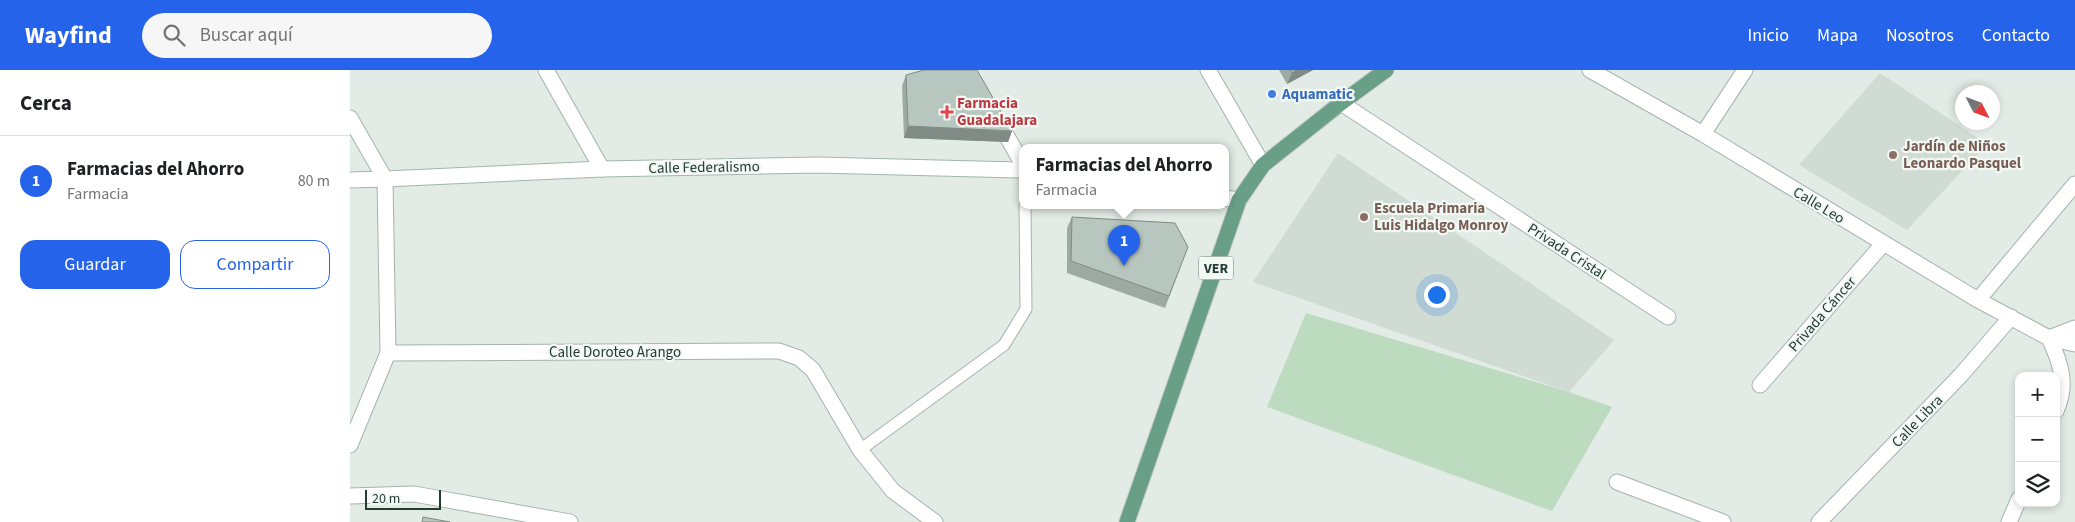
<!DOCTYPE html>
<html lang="es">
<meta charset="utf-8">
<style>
:root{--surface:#fff;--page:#f6f6f6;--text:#202124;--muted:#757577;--line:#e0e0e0;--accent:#2563eb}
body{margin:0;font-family:"Source Sans 3",sans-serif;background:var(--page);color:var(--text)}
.controls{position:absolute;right:15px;bottom:15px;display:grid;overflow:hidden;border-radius:10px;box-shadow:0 2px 8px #0003}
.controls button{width:45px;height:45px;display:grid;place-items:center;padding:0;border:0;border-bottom:1px solid var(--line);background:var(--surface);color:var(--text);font:25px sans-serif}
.compass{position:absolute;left:1605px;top:15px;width:45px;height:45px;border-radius:50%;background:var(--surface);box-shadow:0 2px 8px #0003;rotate:132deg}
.scale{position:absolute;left:15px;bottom:12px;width:76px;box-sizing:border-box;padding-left:5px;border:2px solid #233b30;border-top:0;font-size:14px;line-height:18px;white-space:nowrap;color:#233b30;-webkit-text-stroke:4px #f2f8f4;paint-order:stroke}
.you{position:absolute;left:1086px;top:224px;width:18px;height:18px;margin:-12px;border:4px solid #fff;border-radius:50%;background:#1a73e8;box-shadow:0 0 0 8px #1a73e833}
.badge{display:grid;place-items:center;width:32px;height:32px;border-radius:50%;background:var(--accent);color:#fff;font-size:16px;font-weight:700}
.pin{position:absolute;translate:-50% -41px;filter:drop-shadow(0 1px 2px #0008)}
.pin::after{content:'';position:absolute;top:26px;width:18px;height:15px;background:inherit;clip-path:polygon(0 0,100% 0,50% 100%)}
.popup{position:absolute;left:669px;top:74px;width:210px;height:65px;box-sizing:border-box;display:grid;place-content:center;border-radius:10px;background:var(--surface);filter:drop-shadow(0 1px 4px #0005);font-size:16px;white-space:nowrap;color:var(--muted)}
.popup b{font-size:19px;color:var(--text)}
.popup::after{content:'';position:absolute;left:50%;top:100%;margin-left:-10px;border:10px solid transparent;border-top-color:var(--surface)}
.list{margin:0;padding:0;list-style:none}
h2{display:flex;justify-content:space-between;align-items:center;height:65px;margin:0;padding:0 20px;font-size:21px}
h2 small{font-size:16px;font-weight:400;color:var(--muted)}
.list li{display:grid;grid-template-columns:32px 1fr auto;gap:15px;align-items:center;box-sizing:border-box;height:90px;padding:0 20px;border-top:1px solid var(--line)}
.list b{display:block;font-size:19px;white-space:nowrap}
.list p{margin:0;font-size:16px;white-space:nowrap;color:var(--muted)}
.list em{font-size:16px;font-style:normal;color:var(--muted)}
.actions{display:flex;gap:10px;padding:15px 20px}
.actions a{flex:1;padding:11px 0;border:1px solid var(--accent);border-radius:15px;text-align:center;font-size:18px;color:var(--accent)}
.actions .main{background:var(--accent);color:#fff}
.icon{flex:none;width:28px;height:28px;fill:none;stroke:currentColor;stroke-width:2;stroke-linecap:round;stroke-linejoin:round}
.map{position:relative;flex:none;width:1725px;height:452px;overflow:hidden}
header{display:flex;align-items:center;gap:30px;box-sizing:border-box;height:70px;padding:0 25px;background:var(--accent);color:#fff}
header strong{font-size:24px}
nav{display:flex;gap:28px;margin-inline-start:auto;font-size:18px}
.search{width:350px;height:45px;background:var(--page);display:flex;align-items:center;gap:12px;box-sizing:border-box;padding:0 18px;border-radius:28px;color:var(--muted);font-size:19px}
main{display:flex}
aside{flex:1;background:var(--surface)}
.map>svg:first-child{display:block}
.built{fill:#d0dbd4}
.green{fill:#bcdbbf}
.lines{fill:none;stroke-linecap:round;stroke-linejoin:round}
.service-casing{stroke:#a5b3ab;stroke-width:13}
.minor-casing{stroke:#a5b3ab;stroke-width:17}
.tertiary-casing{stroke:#a5b3ab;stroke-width:17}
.secondary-casing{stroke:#a1b6ab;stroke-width:17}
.primary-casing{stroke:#c1c8c5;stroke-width:17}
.service{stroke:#fff;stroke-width:11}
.minor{stroke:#fff;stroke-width:15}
.tertiary{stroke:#fff;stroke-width:15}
.secondary{stroke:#fff;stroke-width:15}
.primary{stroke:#699e87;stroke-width:15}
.wall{fill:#9daaa3}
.shaded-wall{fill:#808b85}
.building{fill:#b7c6be;stroke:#808b85}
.shop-dot{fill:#3f7fe0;stroke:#f2f8f4;stroke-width:2}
.health-dot{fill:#e0444e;stroke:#f2f8f4;stroke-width:2}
.education-dot{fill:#8d6e63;stroke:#f2f8f4;stroke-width:2}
.labels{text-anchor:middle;stroke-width:4.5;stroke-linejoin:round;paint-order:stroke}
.shield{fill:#f2f8f4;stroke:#61746b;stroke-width:1}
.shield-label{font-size:14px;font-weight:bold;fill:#233b30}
.shop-label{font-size:15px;font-weight:bold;fill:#366cbe;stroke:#f2f8f4;text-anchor:start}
.health-label{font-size:15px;font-weight:bold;fill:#be3a42;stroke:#f2f8f4;text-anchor:start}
.education-label{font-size:15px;font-weight:bold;fill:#785e54;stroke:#f2f8f4;text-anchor:start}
.street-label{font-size:15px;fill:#233b30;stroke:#f2f8f4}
</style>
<header>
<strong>Wayfind</strong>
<div class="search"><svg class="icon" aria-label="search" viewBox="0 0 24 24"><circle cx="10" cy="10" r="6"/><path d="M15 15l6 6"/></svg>Buscar aquí</div>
<nav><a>Inicio</a><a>Mapa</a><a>Nosotros</a><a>Contacto</a></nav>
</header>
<main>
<aside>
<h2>Cerca<small></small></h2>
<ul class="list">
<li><span class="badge">1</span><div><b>Farmacias del Ahorro</b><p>Farmacia</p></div><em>80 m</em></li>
</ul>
<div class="actions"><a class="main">Guardar</a><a>Compartir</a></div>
</aside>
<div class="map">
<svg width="1725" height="452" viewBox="0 0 1725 452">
<rect width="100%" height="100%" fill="#e2ebe5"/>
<path class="built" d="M1530,3L1637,74L1557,160L1449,95Z
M988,83L1264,270L1219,322L903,212Z"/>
<path class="green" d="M956,243L1219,322L1262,337L1202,441L917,337Z"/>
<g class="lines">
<defs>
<path id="service" d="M510,380L654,275L676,239L675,135"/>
<path id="minor" d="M196,0L252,99
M858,0L913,95
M1240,0L1353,64L1628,230L1699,268L1725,274
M991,33L1318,247
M649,52L673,95
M1353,64L1395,0
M1628,230L1725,114
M1699,268C1711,293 1718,315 1706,341
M1699,268L1725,258
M38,283L429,281L449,288L463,300L510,380L543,421L585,452
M1410,315L1533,174
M0,375L38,283L35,109
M1267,412L1373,452
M0,426L64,424L220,452
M1469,452L1611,305L1661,247
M1659,452L1669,429"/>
<path id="tertiary" d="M0,110L35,109"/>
<path id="secondary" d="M0,48L35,109L252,99L468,95L673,100
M875,128L889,130"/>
<path id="primary" d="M777,452L889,130L913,95L991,33L1036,0"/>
</defs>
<use href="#service" class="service-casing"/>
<use href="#minor" class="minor-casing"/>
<use href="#tertiary" class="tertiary-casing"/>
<use href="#secondary" class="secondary-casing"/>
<use href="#primary" class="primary-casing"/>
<use href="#service" class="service"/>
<use href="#minor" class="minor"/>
<use href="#tertiary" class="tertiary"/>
<use href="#secondary" class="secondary"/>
<use href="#primary" class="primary"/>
</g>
<path class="wall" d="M929,0H963L937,14Z
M556,5L662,61L658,72L554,68L552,16Z
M722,147L838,177L815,238L717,203V158Z"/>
<path class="shaded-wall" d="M946,0H963L937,14L942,3Z
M558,56L662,61L658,72L554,68Z"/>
<path class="building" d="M574,0H627L662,61L558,56L556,5Z
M940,0H946L942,3Z
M722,147L825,153L838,177L819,226L721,191Z
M73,447L100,452H72Z"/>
<circle class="shop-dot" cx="922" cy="24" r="5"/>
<path class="health-dot" d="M594.5 34.5h5v5h5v5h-5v5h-5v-5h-5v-5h5z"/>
<g class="education-dot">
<circle cx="1543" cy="85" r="5"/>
<circle cx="1014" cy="147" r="5"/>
</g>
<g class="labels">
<rect class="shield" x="848.5" y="186.5" width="35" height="23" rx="4"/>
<g class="shield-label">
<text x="866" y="203">VER</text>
</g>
<g class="shop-label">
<text x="932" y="29">Aquamatic</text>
</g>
<g class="health-label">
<text x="607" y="38">Farmacia<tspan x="607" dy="17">Guadalajara</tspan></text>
</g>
<g class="education-label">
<text x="1553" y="81">Jardín de Niños<tspan x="1553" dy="17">Leonardo Pasquel</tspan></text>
<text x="1024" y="143">Escuela Primaria<tspan x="1024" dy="17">Luis Hidalgo Monroy</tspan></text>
</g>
<g class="street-label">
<text transform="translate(354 97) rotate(-1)" y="5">Calle Federalismo</text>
<text transform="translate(1469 135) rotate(31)" y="5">Calle Leo</text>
<text transform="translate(1217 181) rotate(33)" y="5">Privada Cristal</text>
<text transform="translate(1472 244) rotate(-49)" y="5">Privada Cáncer</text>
<text x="265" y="287">Calle Doroteo Arango</text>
<text transform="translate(1567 351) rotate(-46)" y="5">Calle Libra</text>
</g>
</g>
</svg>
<div class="controls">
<button>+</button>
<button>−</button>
<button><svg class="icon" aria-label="layers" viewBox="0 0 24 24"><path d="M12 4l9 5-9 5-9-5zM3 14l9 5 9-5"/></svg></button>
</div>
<svg class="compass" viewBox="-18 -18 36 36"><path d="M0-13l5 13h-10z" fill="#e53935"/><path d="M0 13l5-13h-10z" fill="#757577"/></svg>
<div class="scale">20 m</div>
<div class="you"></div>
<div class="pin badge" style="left:774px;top:196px">1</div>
<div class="popup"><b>Farmacias del Ahorro</b>Farmacia</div>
</div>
</main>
